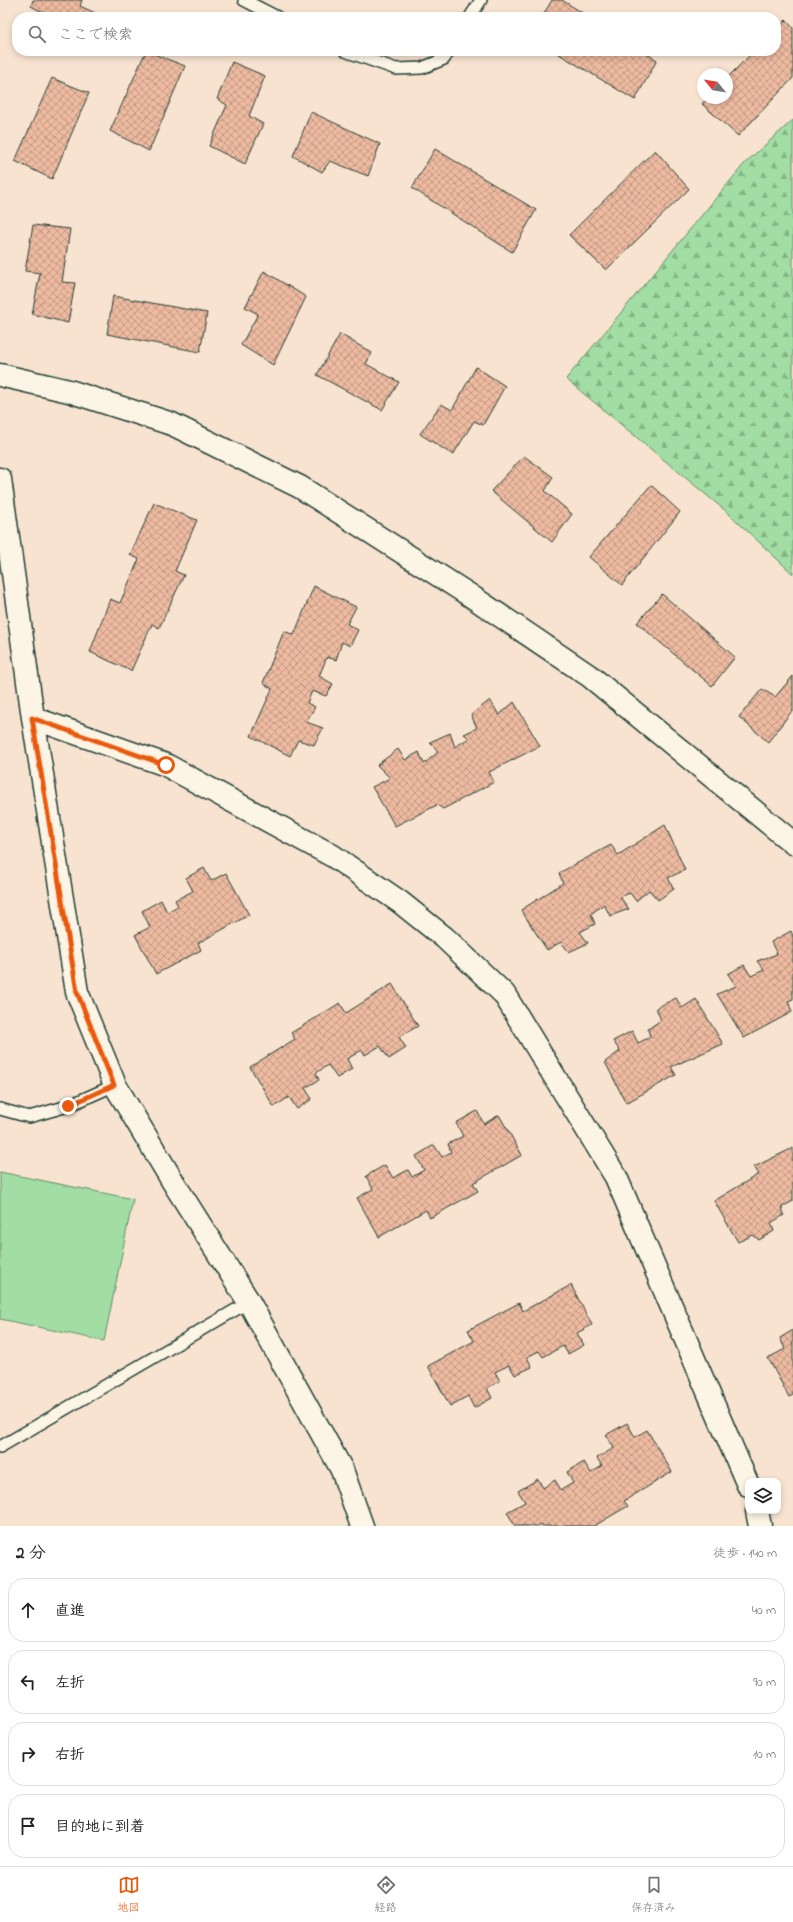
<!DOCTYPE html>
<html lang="ja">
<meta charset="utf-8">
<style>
:root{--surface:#fff;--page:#f2f2f2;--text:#222;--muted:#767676;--line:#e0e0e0;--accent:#ea580c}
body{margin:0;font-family:"Indie Flower","Klee One",sans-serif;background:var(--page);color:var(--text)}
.controls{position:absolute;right:12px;bottom:12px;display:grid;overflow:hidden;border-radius:8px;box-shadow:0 2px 6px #0003}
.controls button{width:36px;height:36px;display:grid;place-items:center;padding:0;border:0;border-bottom:1px solid var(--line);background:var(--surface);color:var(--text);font:20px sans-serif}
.compass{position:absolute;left:697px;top:68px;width:36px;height:36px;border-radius:50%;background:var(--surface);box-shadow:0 2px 6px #0003;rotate:300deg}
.stop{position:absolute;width:12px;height:12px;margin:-9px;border:3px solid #ea580c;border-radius:50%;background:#fff}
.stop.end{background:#ea580c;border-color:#fff;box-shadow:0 1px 4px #0008}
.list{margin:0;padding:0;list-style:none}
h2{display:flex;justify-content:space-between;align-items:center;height:52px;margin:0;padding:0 16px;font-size:17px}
h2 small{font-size:13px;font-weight:400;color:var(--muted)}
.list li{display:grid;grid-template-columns:26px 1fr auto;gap:12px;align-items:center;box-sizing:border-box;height:64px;margin:0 8px 8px;padding:0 8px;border:1px solid var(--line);border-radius:16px}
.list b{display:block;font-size:15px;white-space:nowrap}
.list em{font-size:13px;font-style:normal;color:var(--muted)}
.icon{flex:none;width:22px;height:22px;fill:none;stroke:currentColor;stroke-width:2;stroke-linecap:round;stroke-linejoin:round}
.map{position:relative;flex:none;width:793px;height:1526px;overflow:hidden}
.search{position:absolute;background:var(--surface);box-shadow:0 2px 6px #0003;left:12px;right:12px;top:12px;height:44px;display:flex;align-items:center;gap:10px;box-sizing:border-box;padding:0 14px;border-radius:16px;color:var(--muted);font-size:15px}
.sheet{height:340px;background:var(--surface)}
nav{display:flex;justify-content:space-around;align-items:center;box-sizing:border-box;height:56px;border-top:1px solid var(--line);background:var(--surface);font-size:11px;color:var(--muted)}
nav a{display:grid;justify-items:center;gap:2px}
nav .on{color:var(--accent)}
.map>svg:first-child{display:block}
.forest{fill:url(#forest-firs);stroke:#608d6c}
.pitch{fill:#a2dda3;stroke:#608d6c}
.building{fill:url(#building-cross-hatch);stroke:#1f3d34}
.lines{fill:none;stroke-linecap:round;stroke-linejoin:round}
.service-casing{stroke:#1f3d34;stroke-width:14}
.minor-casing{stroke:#1f3d34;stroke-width:25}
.service{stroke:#fcf5e5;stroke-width:11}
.minor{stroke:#fcf5e5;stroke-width:22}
.route{stroke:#ea580c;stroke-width:5}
</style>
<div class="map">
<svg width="793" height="1526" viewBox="0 0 793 1526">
<defs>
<pattern id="forest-firs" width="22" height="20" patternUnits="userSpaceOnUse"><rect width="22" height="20" fill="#a2dda3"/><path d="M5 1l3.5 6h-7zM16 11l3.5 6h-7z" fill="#83b486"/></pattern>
<pattern id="building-cross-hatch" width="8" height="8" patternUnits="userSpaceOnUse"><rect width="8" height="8" fill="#eebaa0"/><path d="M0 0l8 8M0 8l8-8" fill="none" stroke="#c09883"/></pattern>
</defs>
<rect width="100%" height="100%" fill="#f8e3d0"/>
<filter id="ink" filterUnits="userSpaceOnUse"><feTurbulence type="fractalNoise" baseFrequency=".025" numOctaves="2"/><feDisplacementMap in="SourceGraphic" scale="8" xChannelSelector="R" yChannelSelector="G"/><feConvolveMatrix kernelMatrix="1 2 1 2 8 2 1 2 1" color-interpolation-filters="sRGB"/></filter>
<g filter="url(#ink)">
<path class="forest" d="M793,120V574L727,512L566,379L745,163Z"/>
<path class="pitch" d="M0,1172L133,1199L104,1341L0,1319Z"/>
<path class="building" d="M33,0H82L80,6L104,17H52L31,6Z
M552,0H562L589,17H542Z
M786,20L793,28V78L738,136L702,104L707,98H727V78L754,51H776V30Z
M146,51L185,66L149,151L110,131Z
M554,51H642L657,60L635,100Z
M232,62L265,76L249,116L263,124L245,164L209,146L227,105L217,99Z
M52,78L89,93L52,179L15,161Z
M311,112L380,144L368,176L330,161L322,172L293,156Z
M435,149L536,210L512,252L412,188Z
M655,150L689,189L606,270L569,235Z
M33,225L70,229L62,282L75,283L68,323L32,314L40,273L25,271Z
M264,271L306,297L273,365L241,345L258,314L245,307Z
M113,296L207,313L200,352L107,334Z
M340,334L372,353L366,364L399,382L382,410L317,375Z
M476,367L505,386L483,425L474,421L453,455L420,434L441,404L452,410Z
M524,456L553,477L545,491L572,514L552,542L491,491Z
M651,485L680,512L622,585L589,557Z
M154,503L197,520L175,571L184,575L159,628L152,624L131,671L90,652L110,599L120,603L139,559L130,555Z
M314,586L356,607L347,624L358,630L350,646L342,642L336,660L327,657L319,676L333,684L326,696L312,691L307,703L315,707L306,722L323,728L314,745L298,740L290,756L251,736L272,689L263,683L284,631L294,635Z
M662,594L735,657L712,686L637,623Z
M793,676V712L792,711L768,742L739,717L762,689L775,697Z
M490,700L499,715L514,702L540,746L489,772L494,782L443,809L437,805L395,826L372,787L390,778L377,765L398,749L405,760L419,752L424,764L438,752L430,742L450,733L455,747L469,738L464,734L477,728L471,715Z
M665,825L685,870L668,878L674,889L658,900L649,890L636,901L630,893L620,897L629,909L610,916L604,904L591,914L595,924L580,932L588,943L569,952L561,942L547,950L521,910L563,883L559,873L611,845L618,855Z
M204,868L211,881L226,873L249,915L198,943L201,950L156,974L135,935L150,927L142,911L161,900L167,912L178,906L175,900L193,891L186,878Z
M791,931L793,936V999L788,1001L792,1012L744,1038L717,994L736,986L728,974L744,965L751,976L764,970L757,961L777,954L771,942Z
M392,984L418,1026L399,1037L406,1048L389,1059L380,1046L365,1055L362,1050L347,1059L352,1069L337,1078L328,1065L316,1073L319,1080L305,1088L312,1099L297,1109L289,1097L274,1107L250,1067L295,1039L291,1033L340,1003L346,1013Z
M676,998L682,1008L696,999L723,1044L671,1067L676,1075L626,1103L605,1062L620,1051L613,1041L632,1031L638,1043L650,1037L648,1029L661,1020L656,1008Z
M477,1111L484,1124L499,1115L522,1155L473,1183L478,1191L430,1218L426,1210L379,1237L357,1198L373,1189L366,1176L385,1165L393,1178L408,1170L412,1177L424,1170L416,1156L434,1145L442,1157L451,1152L448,1144L463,1136L456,1123Z
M793,1148V1201L782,1207L784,1215L771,1223L774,1231L759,1240L753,1235L738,1242L714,1201L759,1174L754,1167Z
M571,1285L592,1325L577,1333L584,1345L568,1354L563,1346L543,1357L539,1351L527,1357L532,1367L515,1375L509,1365L495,1372L500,1381L487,1388L492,1398L474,1408L468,1396L450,1406L428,1366L474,1341L468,1330L519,1303L523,1311Z
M793,1330V1395L789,1397L768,1358L785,1349L780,1338Z
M627,1423L635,1437L647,1430L672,1472L624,1501L628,1506L594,1526H515L507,1512L525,1502L518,1491L538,1479L543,1488L555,1480L561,1490L573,1483L567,1472L584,1462L591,1473L602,1466L597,1458L614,1448L606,1435Z"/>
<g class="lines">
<defs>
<path id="service" d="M244,0L277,17
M470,17L481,0
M345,51L396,69L422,68L444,59L449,51
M0,1109L29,1117L68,1106L115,1085
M0,1447L249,1302"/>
<path id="minor" d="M0,375L69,391L172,424L300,487L471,596L591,677L793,843
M0,479L33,718L77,992L115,1085L175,1185L249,1302L342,1470L362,1526
M33,718L166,765L333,856L400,902L445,938L504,994L616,1177L748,1485
M757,1511L760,1526"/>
</defs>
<use href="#service" class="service-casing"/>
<use href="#minor" class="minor-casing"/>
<use href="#service" class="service"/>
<use href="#minor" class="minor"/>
</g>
</g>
<g class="lines" filter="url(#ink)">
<path class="route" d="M68,1106L114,1085L77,992L32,718L166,765"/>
</g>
</svg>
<div class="controls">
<button><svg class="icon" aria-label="layers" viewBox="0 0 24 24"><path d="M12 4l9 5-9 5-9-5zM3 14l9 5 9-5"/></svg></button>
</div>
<svg class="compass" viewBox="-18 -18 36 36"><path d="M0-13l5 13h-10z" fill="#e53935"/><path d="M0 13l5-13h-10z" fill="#767676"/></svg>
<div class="stop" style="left:166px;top:765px"></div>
<div class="stop end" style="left:68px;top:1106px"></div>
<div class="search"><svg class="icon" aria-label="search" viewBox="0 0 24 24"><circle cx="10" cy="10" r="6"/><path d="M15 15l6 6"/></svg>ここで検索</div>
</div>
<section class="sheet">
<h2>2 分<small>徒歩 · 140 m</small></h2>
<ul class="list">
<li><svg class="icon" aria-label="ahead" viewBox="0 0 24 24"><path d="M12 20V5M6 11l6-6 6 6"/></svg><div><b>直進</b></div><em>40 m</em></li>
<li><svg class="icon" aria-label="left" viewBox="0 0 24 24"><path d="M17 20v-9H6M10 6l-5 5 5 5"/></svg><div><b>左折</b></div><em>90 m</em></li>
<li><svg class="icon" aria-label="right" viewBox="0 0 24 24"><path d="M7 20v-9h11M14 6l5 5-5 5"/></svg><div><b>右折</b></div><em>10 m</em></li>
<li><svg class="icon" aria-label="arrive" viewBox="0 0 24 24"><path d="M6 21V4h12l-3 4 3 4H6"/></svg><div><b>目的地に到着</b></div></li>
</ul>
</section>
<nav>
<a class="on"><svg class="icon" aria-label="map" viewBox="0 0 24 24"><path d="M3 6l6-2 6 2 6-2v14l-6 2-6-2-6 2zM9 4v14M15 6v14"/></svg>地図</a>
<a><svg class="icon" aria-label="directions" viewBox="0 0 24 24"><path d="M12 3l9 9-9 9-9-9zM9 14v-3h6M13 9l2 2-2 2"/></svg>経路</a>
<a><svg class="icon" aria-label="saved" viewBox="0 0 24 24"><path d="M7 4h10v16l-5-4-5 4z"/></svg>保存済み</a>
</nav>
